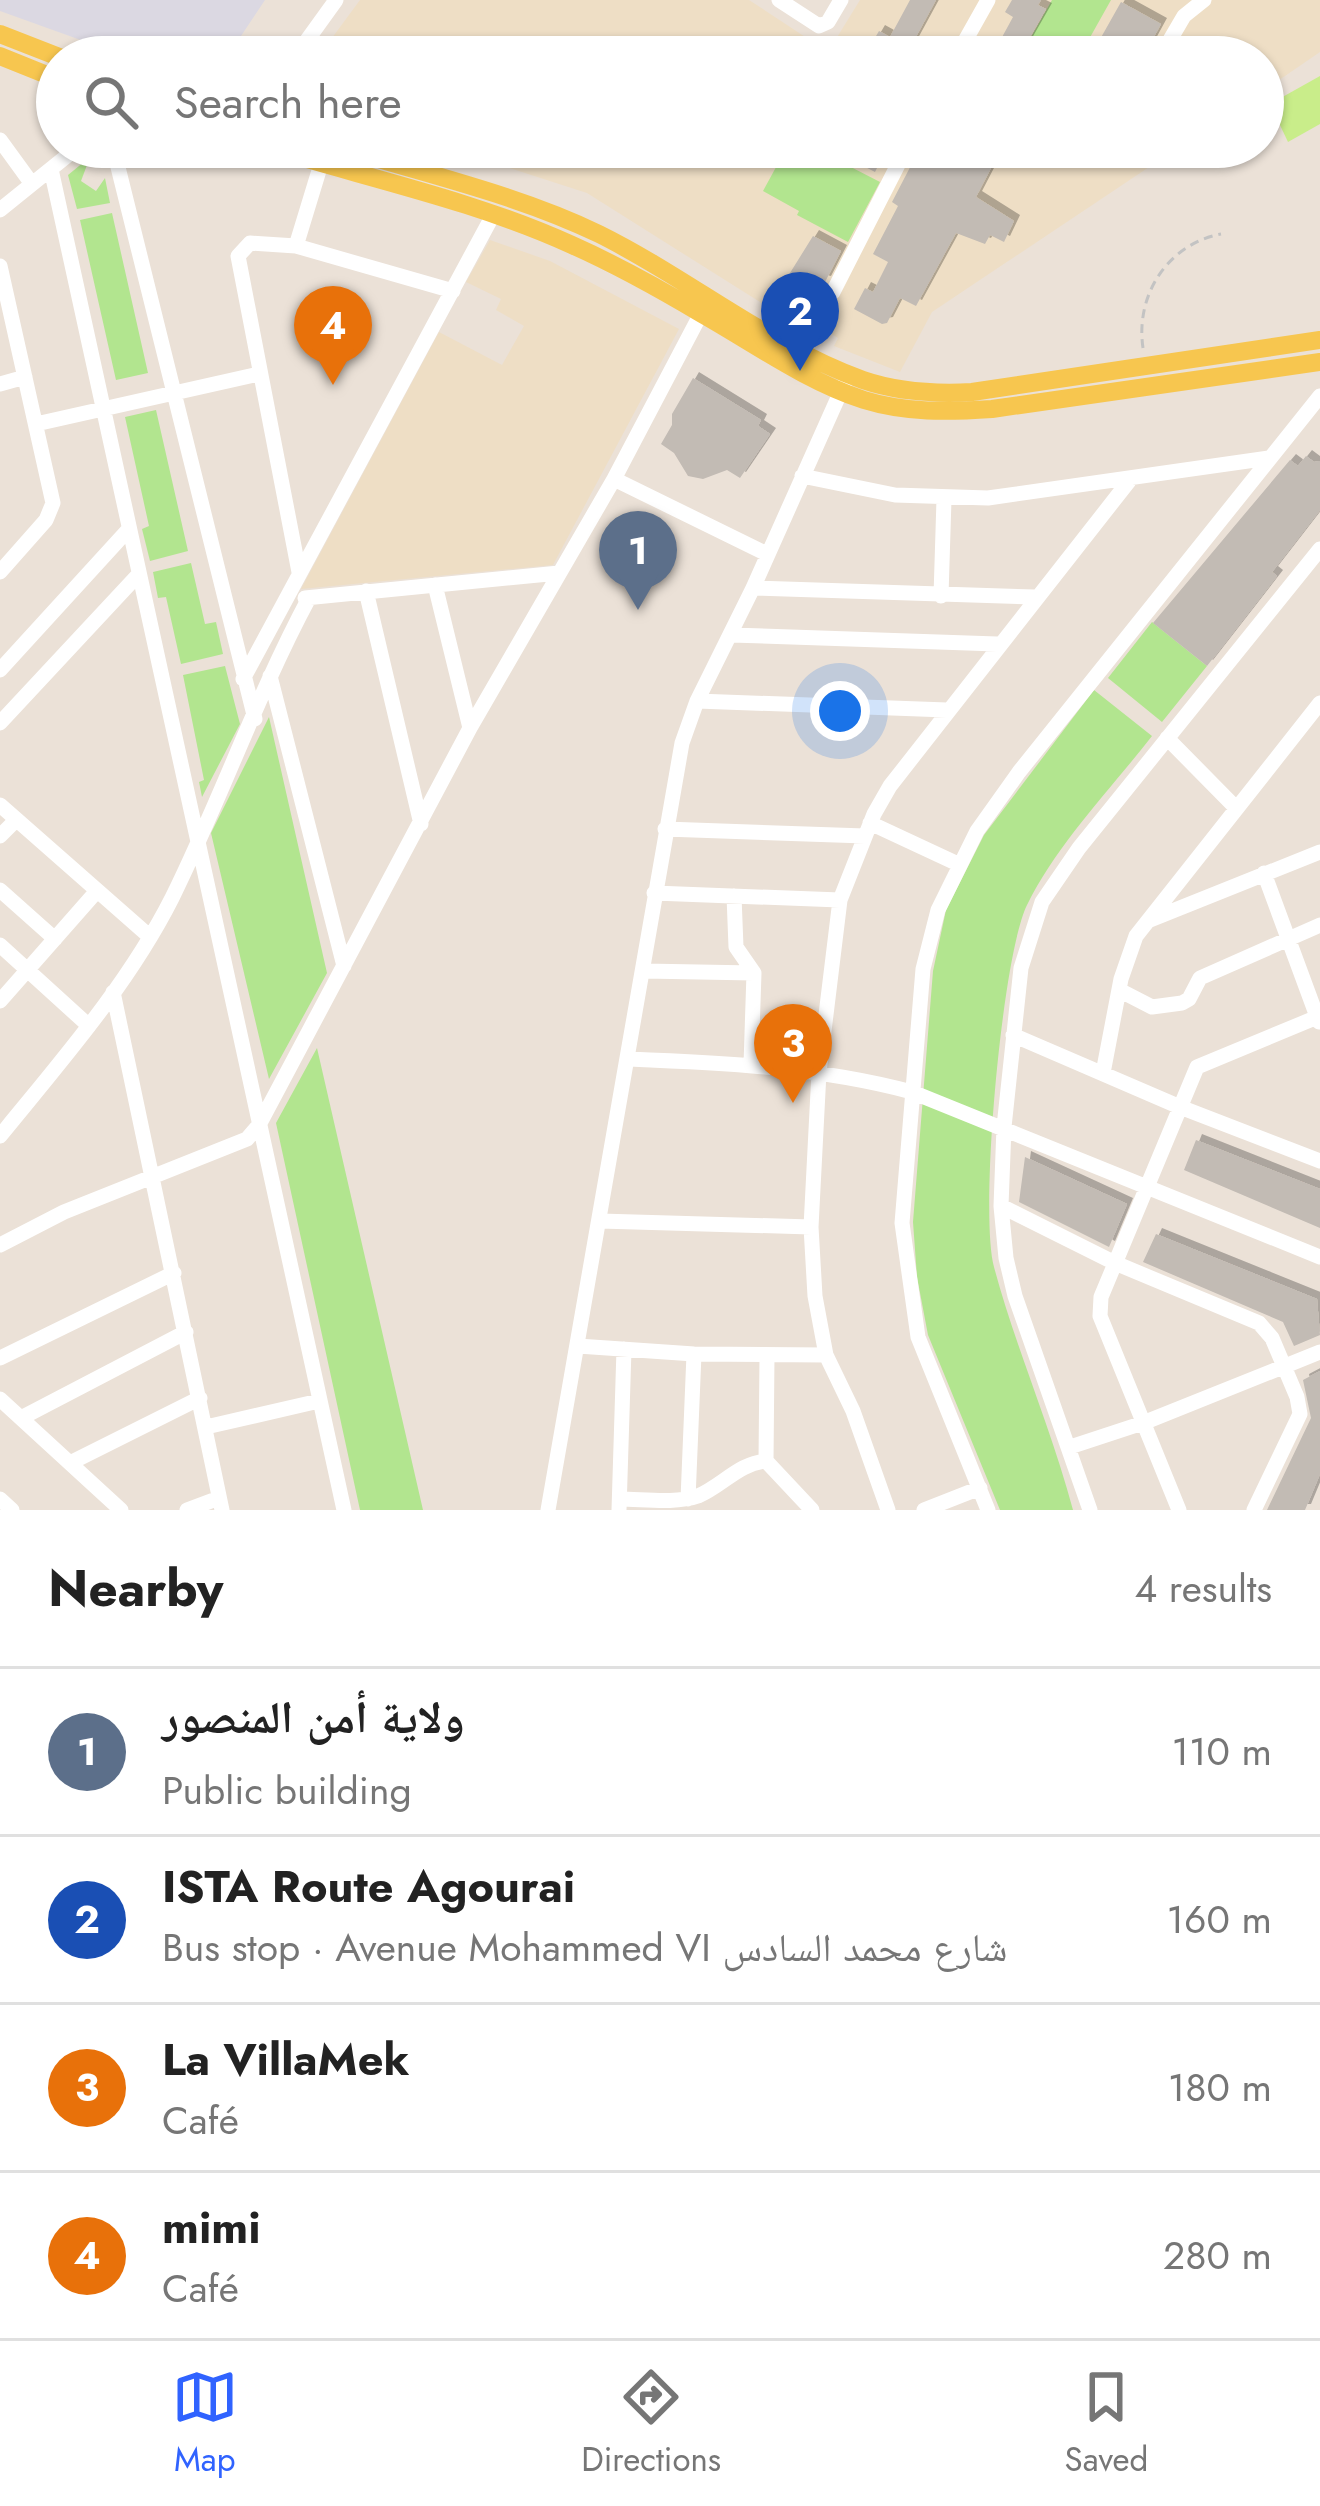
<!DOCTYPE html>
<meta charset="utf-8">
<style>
:root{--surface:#fff;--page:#f6f6f6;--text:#222;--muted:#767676;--line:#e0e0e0;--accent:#3063ff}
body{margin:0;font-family:Jost,"Noto Naskh Arabic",sans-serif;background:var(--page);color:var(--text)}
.you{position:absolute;left:840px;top:711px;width:42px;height:42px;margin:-30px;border:9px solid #fff;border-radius:50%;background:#1a73e8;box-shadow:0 0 0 18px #1a73e833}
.badge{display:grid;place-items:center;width:78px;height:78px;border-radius:50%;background:var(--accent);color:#fff;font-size:39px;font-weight:700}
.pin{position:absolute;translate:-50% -99px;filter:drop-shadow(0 3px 6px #0008)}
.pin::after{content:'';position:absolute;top:63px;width:42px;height:36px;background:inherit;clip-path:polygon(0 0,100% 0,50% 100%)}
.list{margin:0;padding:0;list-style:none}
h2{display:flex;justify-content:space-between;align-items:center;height:156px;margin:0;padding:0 48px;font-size:51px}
h2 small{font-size:39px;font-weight:400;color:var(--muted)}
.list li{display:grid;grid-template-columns:78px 1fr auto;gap:36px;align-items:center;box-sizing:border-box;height:168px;padding:0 48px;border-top:3px solid var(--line)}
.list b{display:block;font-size:45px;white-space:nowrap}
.list p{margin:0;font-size:39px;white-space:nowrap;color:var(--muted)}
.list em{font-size:39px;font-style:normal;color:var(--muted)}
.icon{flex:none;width:66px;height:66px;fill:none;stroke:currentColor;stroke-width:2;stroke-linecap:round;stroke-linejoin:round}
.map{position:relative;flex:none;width:1320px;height:1510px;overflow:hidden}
.search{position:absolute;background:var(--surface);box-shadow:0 3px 9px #0004;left:36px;right:36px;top:36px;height:132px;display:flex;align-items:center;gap:30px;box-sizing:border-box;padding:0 42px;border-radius:66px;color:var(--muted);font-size:45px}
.sheet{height:828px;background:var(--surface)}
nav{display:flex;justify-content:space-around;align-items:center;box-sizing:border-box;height:168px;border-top:3px solid var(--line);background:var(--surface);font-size:33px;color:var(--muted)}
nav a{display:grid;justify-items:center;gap:6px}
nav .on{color:var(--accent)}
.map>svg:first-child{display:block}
.industrial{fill:#dbd8e2}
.education{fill:#eedec5}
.green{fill:#b2e58f}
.pitch{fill:#c9ed8a}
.building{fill:#c2bbb4;filter:url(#shadow)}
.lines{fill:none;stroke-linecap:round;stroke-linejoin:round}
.path{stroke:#c3c3c3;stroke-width:3;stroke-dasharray:9 6;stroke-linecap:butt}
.minor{stroke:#fff;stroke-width:15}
.major{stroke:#f7c64f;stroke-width:18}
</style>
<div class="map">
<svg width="1320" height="1510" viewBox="0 0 1320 1510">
<defs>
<filter id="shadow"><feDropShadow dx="6" dy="-6" stdDeviation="0" flood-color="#0004"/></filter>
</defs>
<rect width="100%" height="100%" fill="#ebe1d7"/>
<path class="industrial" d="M0,0H265L227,57H128L0,11Z"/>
<path class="education" d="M360,0H749L828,52L860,0H1320V52L1263,91V57H318Z
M445,147H1179L932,312L900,372L834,346L838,338L830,333L831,329L778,297L771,309L587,193Z
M490,240L550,261L679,329L553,565L301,589L439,332L502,365L524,326L496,310L501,299L466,282Z"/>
<path class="green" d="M1052,0H1111L1079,57H1042L1025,48Z
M787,147H812L880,182L848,242L797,215L799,211L763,191Z
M90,157L81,181L96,191L105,178L110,203L77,209L68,175Z
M112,213L148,373L116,380L80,220Z
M156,410L188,551L150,561L142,529L149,526L125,417Z
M191,563L205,624L216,622L223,654L181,664L166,597L158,598L153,572Z
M1152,622L1207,666L1162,722L1108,678Z
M225,666L240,724L202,797L199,782L204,780L183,675Z
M1094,690L1152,736C1110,790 1057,844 1027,905C1002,956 979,1212 994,1267C1016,1349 1051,1427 1073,1510H1000L928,1335L917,1277L913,1222L933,971L946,910L984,835Z
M269,717L327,973L269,1079L211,833Z
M317,1048L423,1510H360L276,1123Z"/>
<path class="pitch" d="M1320,76V124L1288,142L1270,104Z"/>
<path class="building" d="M910,0H936L905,57L866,53L879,31L890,37Z
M1012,0H1041L1038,5L1046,9L1022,51L1001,39L1013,17L1005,12Z
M1121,2L1161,24L1143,57H1090Z
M826,147H879L875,154L882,158L875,172Z
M931,147H1002L976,197L1014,221L1004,242L990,235L985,244L956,233L916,306L900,298L887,323L882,324L854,309L865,288L873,292L888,262L873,254L898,206L892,202L919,150L927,154Z
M813,236L841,251L825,282L790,273Z
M693,378L761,420L758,426L770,434L740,478L727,470L703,479L688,476L674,453L661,444L672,425V414Z
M1306,456L1314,462L1320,461V510L1272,572L1277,576L1207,666L1153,623L1290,460L1298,466Z
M1196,1140L1320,1189V1228L1184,1170Z
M1025,1157L1127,1204L1109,1247L1019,1202Z
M1156,1234L1317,1299L1320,1335L1294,1346L1283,1322L1143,1262Z
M1320,1371V1474L1305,1510H1267L1311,1418L1303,1380Z"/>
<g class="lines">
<path class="path" d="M1143,348C1135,295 1168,244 1221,234"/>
<path class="minor" d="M779,0L819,26L828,22L841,0
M295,57L336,0
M956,57L988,0
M1160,57L1184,16L1204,0
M0,140L32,184
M113,147L255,719
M51,169L344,1510
M0,210L78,147
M296,246L321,164
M0,266L53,503L46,520L0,572
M779,338L808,292L829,295L833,292L907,147
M0,384L25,377
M36,424L259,374
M802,476L895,495L988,498L1269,458
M614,479L767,554
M299,572L238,256L250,243L296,246L453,291
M435,585L470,728
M753,588L1035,597
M366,591L421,824
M941,596L944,499
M305,598L559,573
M731,635L997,644
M0,670L127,531
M270,676L344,966
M243,679L493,215
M697,701L947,710
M0,723L137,576
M1167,738L1236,808
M0,805L149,936
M870,823L958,864
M665,829L865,836
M0,836L16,820
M1264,873L1319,1022
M0,890L55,939
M654,893L840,900
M734,896L736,947L754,973L751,1064
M1150,920L1320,852
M0,945L89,1026
M644,971L754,973
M1119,990L1152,1007L1182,1003L1189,999L1200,978L1320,925
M113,992L222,1510
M0,1001L96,892
M1013,1035L1180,1107L1320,1161
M629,1059C725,1063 819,1067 912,1092L1320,1257
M1103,1073L1121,979L1136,936L1320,703
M0,1136C61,1061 128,985 172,898C221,799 257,695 309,598
M1001,1206L1115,1263L1259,1323L1272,1338L1297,1397L1300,1414L1254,1510
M600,1221L811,1227
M0,1245L64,1212L247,1139L259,1125L470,728L614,479L706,304
M578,1346L694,1354L826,1355
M767,1356L766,1461L812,1510
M0,1358L174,1273
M0,1399L121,1510
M23,1417L186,1332
M206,1427L319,1401
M1070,1447L1143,1423L1320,1352
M72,1462L200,1398
M0,1499L12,1510
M620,1499C643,1499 675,1504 698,1496C722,1486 739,1463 766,1461
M688,1499L694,1354
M187,1510L219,1498
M548,1510L682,743L697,701L753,588L845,382
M619,1510L624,1349
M888,1510L853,1411L826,1355L815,1296L811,1227L819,1072L840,900L874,814L890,786L1129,481
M924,1510L980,1488
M988,1510L918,1337L902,1223L923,969L938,910L977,831L1019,772L1320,396
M1090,1510L1015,1296L1006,1258L1001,1206L1004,1127L1021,968L1042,902L1079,848L1320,549
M1179,1510L1100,1316L1101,1297L1197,1067L1320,1016"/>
<path class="major" d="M0,34L59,57
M0,56L57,79
M266,147C367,178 476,201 572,245C617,265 660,289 702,314C755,344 806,381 864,400C906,413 948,412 992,409L1320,362
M338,147C425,174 516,194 599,234C688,278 769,346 863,380C898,392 935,394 972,392L1320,340"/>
</g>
</svg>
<div class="you"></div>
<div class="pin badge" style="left:638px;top:610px;background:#5c6f8a">1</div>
<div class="pin badge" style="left:800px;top:371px;background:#1a4fb4">2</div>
<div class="pin badge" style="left:793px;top:1103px;background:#e8710a">3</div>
<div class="pin badge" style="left:333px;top:385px;background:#e8710a">4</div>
<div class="search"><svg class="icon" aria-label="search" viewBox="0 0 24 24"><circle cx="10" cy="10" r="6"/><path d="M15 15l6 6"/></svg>Search here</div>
</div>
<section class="sheet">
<h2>Nearby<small>4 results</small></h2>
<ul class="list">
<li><span class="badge" style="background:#5c6f8a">1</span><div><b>ولاية أمن المنصور</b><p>Public building</p></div><em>110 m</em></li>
<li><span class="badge" style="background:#1a4fb4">2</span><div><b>ISTA Route Agourai</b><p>Bus stop · Avenue Mohammed VI شارع محمد السادس</p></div><em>160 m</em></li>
<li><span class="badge" style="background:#e8710a">3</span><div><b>La VillaMek</b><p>Café</p></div><em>180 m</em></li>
<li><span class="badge" style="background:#e8710a">4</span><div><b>mimi</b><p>Café</p></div><em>280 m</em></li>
</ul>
</section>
<nav>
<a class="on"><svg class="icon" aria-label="map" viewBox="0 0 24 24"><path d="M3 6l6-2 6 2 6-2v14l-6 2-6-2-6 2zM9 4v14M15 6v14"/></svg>Map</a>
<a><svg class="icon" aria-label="directions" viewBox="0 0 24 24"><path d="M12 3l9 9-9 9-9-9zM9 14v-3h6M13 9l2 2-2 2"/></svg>Directions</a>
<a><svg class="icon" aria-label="saved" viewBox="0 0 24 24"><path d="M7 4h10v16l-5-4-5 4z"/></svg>Saved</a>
</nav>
